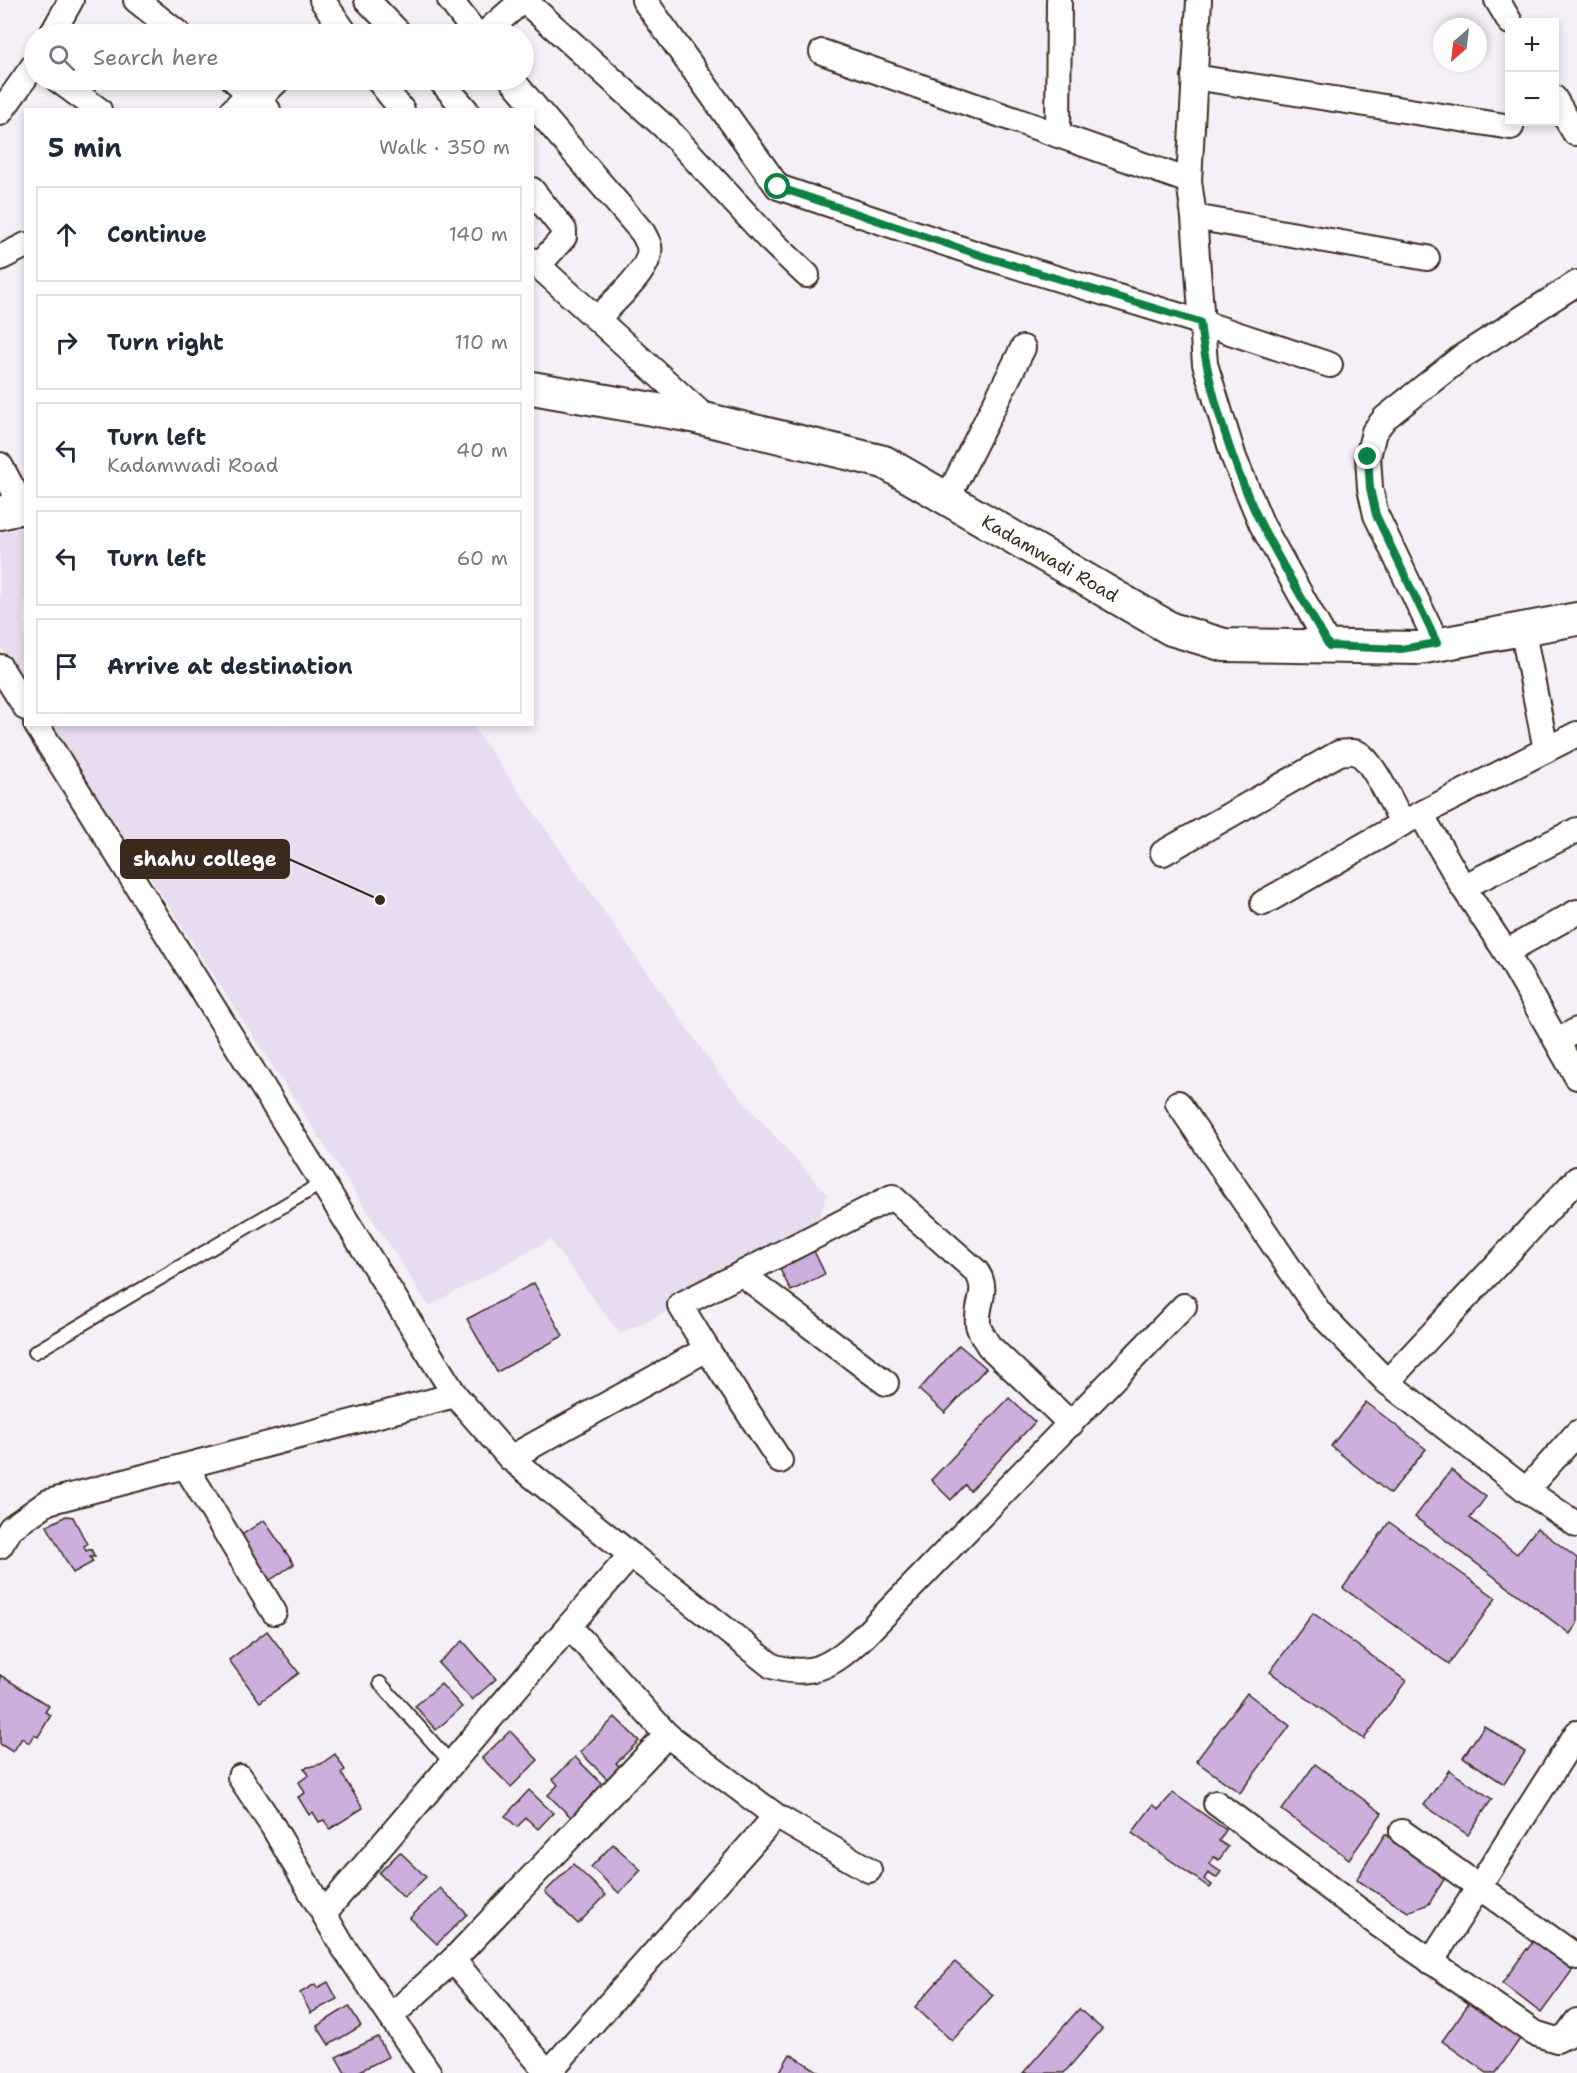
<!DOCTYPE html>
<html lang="en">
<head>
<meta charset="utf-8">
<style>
	body { margin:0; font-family:"Shantell Sans",sans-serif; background:#f6f6f7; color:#1f2937 }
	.controls { position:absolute; right:18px; top:18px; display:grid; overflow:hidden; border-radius:0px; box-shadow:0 3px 9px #0003 }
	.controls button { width:54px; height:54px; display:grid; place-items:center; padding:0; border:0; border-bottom:2px solid #e0e1e3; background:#fff; color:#1f2937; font:30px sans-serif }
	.compass { position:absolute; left:1433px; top:18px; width:54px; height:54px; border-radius:50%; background:#fff; box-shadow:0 3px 9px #0003; rotate:208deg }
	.stop { position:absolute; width:18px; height:18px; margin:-14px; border:4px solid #0b8043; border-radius:50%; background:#fff }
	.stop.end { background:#0b8043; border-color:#fff; box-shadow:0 2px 6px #0008 }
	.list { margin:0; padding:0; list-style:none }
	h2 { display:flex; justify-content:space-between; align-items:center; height:78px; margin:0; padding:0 24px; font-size:26px }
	h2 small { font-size:20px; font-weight:400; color:#747a83 }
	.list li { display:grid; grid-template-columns:39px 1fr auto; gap:18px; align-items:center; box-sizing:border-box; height:96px; margin:0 12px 12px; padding:0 12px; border:2px solid #e0e1e3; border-radius:0px }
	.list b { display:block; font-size:22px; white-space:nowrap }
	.list p { margin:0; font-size:20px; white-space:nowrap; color:#747a83 }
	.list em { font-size:20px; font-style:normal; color:#747a83 }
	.icon { flex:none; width:33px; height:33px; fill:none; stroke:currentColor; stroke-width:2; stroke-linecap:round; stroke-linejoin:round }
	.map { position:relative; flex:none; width:1577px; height:2073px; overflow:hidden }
	.search { position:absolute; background:#fff; box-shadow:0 3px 9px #0003; left:24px; top:24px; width:510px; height:66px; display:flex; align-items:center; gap:15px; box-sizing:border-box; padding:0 21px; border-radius:33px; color:#747a83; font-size:22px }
	.panel { position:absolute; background:#fff; box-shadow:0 3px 9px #0003; left:24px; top:108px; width:510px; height:618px; border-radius:0px }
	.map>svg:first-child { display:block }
	.built { fill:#e8dcf0 }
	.building { fill:#cbafdc; stroke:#3b2a1e; stroke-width:1.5 }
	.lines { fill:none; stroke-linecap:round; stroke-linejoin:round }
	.service-casing { stroke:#3b2a1e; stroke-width:16 }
	.minor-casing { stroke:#3b2a1e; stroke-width:28 }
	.tertiary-casing { stroke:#3b2a1e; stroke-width:36 }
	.service { stroke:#fff; stroke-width:12 }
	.minor { stroke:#fff; stroke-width:24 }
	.tertiary { stroke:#fff; stroke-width:32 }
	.route { stroke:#0b8043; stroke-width:8 }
	.labels { text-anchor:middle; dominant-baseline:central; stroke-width:4.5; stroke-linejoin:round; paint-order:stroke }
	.street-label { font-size:18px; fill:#3b2a1e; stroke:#fff }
	.leader { fill:none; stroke:#3b2a1e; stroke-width:2 }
	.callout-dot { fill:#3b2a1e; stroke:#fff; stroke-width:2 }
	.callout { fill:#3b2a1e; stroke:#3b2a1e; stroke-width:2 }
	.callout-label { font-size:20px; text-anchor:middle; font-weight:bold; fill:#fff }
</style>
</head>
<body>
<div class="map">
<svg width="1577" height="2073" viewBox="0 0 1577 2073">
	<rect width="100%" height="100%" fill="#f5eff8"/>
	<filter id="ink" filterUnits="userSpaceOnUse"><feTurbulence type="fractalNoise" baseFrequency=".0167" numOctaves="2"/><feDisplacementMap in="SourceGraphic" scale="12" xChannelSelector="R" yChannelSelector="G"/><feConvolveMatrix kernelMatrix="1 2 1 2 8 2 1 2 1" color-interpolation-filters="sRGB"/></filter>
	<g filter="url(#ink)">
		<!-- built -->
		<g class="built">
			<path d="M25 527V686L0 646V533Z"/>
			<path d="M51 725H472L720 1075 827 1194 811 1243 620 1334 550 1240 429 1306Z"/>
		</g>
		<!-- building -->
		<g class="building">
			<path d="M814 1251 825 1274 791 1291 779 1267Z"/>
			<path d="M534 1283 563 1336 497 1372 467 1319Z"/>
			<path d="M959 1345 986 1368 945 1413 919 1390Z"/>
			<path d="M1009 1398 1035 1422 970 1491 965 1485 951 1500 931 1480Z"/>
			<path d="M1366 1402 1426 1449 1390 1494 1331 1446Z"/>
			<path d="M1451 1470 1486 1497 1470 1518 1517 1554 1537 1528 1577 1558V1624L1570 1634 1415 1517Z"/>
			<path d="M66 1516 73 1517 87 1544 84 1546 86 1551 91 1549 95 1557H90L93 1562 73 1573 47 1526Z"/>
			<path d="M264 1520 294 1564 263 1585 233 1541Z"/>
			<path d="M1389 1522 1496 1598 1449 1664 1343 1588Z"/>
			<path d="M1313 1613 1406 1681 1364 1739 1270 1672Z"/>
			<path d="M267 1631 299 1673 260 1702 229 1660Z"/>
			<path d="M463 1641 496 1679 472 1700 438 1663Z"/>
			<path d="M0 1675 49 1706 45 1712 51 1715 38 1737 34 1734 29 1743 22 1738 13 1752 0 1744Z"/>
			<path d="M441 1684 462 1707 436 1730 415 1706Z"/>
			<path d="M1247 1693 1290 1726 1240 1793 1196 1761Z"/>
			<path d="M615 1717 639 1741 616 1763 620 1767 607 1779 580 1752Z"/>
			<path d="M1484 1726 1525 1752 1504 1784 1463 1757Z"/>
			<path d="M510 1731 538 1760 511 1787 482 1758Z"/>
			<path d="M335 1754 345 1770 341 1773 363 1808 330 1829 324 1820 319 1822 313 1812 309 1815 298 1797 305 1793 299 1782 309 1775 304 1768 321 1764Z"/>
			<path d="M575 1757 607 1789 575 1821 548 1795 558 1785 553 1779Z"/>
			<path d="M1315 1764 1382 1813 1349 1859 1282 1810Z"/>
			<path d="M1449 1770 1492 1799 1468 1835 1424 1805Z"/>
			<path d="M529 1790 553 1813 538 1829 526 1818 517 1827 505 1816Z"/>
			<path d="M1173 1793 1226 1830 1219 1841 1228 1847 1219 1860 1214 1857 1209 1864 1221 1872 1216 1878 1208 1873 1204 1879 1212 1885 1210 1888 1132 1833 1153 1805 1159 1809Z"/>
			<path d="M1385 1834 1448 1873 1429 1904 1408 1912 1356 1880Z"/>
			<path d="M613 1844 641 1870 619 1893 591 1867Z"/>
			<path d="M400 1852 426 1877 404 1898 379 1873Z"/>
			<path d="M573 1864 606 1895 578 1924 545 1892Z"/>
			<path d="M440 1888 467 1914 437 1944 410 1918Z"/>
			<path d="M1538 1934 1577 1964 1541 2013 1502 1983Z"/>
			<path d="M955 1962 993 1995 952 2041 915 2007Z"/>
			<path d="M328 1982 337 1999 311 2013 300 1993 315 1984 317 1988Z"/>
			<path d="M1470 2002 1520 2039 1496 2073H1487L1442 2041Z"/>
			<path d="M349 2006 361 2026 329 2045 317 2026Z"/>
			<path d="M1079 2009 1102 2029 1064 2073H1023Z"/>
			<path d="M378 2037 388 2057 356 2073H345L336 2057Z"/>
			<path d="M790 2054 821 2073H779Z"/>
		</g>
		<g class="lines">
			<defs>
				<g id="service">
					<path d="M35 1352 322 1183"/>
					<path d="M380 1683 452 1764"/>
				</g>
				<g id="minor">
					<path d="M136 0 179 34"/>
					<path d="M322 0 346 34"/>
					<path d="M367 0 400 34"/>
					<path d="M450 0 476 34"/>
					<path d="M524 0 670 132 768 238 807 275"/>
					<path d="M644 0 778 187 980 255 1200 322 1330 365"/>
					<path d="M1199 0 1189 181 1194 217 1205 364 1234 458 1262 525 1329 646"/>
					<path d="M1497 0 1510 22"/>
					<path d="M52 34 71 0"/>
					<path d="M484 34 523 0"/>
					<path d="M822 52 1189 181"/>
					<path d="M1194 77 1511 127"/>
					<path d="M58 80 99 110"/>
					<path d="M234 80 268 110"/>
					<path d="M378 80 402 110"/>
					<path d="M440 80 466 110"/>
					<path d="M512 80 643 233C645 237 648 242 649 246 654 268 612 303 598 318"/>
					<path d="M1554 98 1575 133"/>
					<path d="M258 100 278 80"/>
					<path d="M233 110 249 93"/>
					<path d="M0 113 34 65"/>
					<path d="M1058 135 1059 0"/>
					<path d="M532 190 564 230V237L538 266"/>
					<path d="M1194 217 1427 258"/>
					<path d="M0 258 26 245"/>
					<path d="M532 260 707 419"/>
					<path d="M0 465 23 507"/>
					<path d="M947 499 1023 348"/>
					<path d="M1522 627 1546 750"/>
					<path d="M1437 643 1376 515 1370 488 1368 457 1374 432 1385 418 1463 356 1577 283"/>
					<path d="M0 667 26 708"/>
					<path d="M1421 814 1463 887"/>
					<path d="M1577 830 1463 887 1506 952 1577 1077"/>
					<path d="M1163 853 1339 753C1347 752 1356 750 1362 756 1377 769 1392 805 1403 823"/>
					<path d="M1263 903 1403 823 1577 734"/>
					<path d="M1506 952 1577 912"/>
					<path d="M1558 1041 1577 1030"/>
					<path d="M1178 1103 1319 1312 1387 1382"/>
					<path d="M1577 1179 1387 1382 1526 1490 1577 1525"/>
					<path d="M742 1274 886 1383"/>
					<path d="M707 1349 780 1461"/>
					<path d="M455 1395 510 1458 631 1555 569 1626"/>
					<path d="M510 1458 707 1349 680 1305 892 1197 976 1271C990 1290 976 1303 978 1324 979 1332 985 1339 989 1346L1071 1424"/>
					<path d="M186 1467 274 1612"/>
					<path d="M1526 1490 1577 1433"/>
					<path d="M0 1546 11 1528 48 1502 455 1395 36 724"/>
					<path d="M631 1555 772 1666C815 1680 836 1662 866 1634L1184 1306"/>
					<path d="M240 1777 272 1825 342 1945 429 2073"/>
					<path d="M1216 1803 1379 1925 1534 2033 1557 2040 1567 2035 1577 2021"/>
					<path d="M1402 1832 1577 1957"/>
					<path d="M324 1913 569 1626 667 1735 776 1816 869 1870"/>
					<path d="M1431 1962 1577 1733"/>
					<path d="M391 2016 453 1960"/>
					<path d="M548 2073 453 1960 667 1735"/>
					<path d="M548 2073 776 1816"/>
				</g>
				<g id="tertiary">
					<path id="s1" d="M532 388 692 416 884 462 1171 629 1224 645 1419 648 1577 619"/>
					<path d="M0 513 26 506"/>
				</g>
			</defs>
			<!-- service casing -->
			<use href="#service" class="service-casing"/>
			<!-- minor casing -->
			<use href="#minor" class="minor-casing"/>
			<!-- tertiary casing -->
			<use href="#tertiary" class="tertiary-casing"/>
			<!-- service -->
			<use href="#service" class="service"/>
			<!-- minor -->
			<use href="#minor" class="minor"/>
			<!-- tertiary -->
			<use href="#tertiary" class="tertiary"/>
		</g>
	</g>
	<g class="lines" filter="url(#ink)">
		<!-- route -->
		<path class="route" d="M778 187 980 255 1200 322C1207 386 1233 468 1262 526 1283 567 1307 606 1329 646L1401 649 1437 643 1376 515 1370 488 1368 457"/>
	</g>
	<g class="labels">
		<!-- street labels -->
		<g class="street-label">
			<text stroke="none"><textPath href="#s1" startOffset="552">Kadamwadi Road</textPath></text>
		</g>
	</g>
	<!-- callouts -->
	<path class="leader" d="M380 900L289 859"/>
	<circle class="callout-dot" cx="380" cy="900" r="6"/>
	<rect class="callout" x="121" y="840" width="168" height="38" rx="6"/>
	<g class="callout-label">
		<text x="205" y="866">shahu college</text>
	</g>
</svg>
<div class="controls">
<button>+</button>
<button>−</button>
</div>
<svg class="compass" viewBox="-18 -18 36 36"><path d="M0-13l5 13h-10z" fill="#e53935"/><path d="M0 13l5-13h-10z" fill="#747a83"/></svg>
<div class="stop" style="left:778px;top:187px"></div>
<div class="stop end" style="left:1368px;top:457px"></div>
<div class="search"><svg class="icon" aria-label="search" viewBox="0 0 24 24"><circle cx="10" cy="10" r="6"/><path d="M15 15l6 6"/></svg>Search here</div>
<section class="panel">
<h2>5 min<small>Walk · 350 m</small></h2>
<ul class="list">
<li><svg class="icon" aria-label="ahead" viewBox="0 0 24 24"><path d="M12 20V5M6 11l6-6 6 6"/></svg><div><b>Continue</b></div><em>140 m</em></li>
<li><svg class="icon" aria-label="right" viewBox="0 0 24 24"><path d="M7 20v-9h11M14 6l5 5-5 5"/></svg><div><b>Turn right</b></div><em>110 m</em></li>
<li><svg class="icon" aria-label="left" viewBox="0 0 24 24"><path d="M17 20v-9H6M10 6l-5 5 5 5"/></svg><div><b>Turn left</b><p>Kadamwadi Road</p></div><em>40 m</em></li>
<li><svg class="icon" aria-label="left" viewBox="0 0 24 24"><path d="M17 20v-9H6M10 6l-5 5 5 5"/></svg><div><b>Turn left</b></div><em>60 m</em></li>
<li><svg class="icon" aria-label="arrive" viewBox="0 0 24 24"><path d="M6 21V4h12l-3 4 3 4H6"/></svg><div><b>Arrive at destination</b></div></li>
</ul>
</section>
</div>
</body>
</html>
